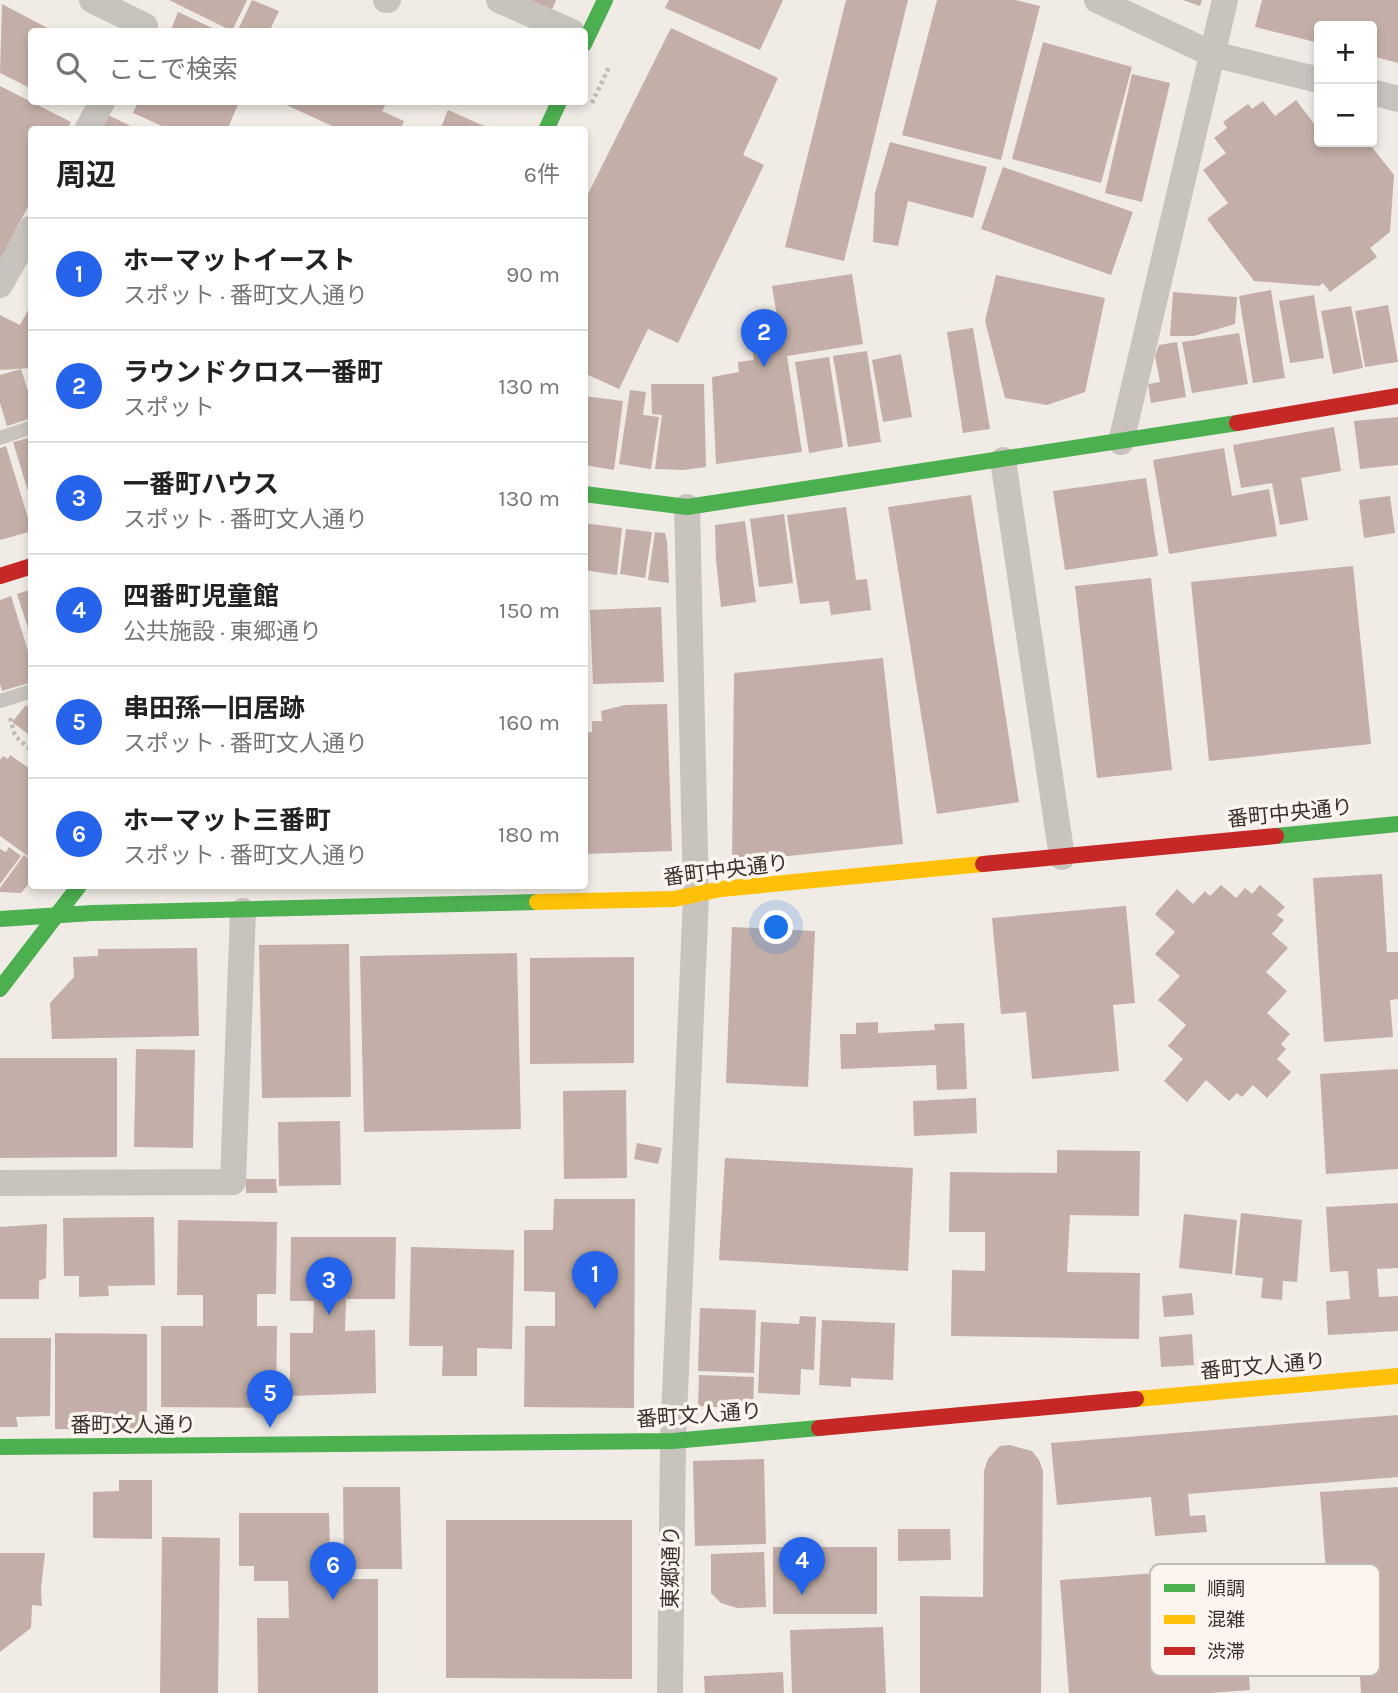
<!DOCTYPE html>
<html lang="ja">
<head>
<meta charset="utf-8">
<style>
	body { margin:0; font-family:Karla,"Noto Sans JP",sans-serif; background:#f6f6f6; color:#222 }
	.controls { position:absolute; right:21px; top:21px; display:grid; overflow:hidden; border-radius:7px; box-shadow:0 4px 10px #0003 }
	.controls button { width:63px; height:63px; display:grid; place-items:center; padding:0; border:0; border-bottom:2px solid #e0e0e0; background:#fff; color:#222; font:35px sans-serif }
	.you { position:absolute; left:777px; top:928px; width:24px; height:24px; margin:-18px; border:5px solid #fff; border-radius:50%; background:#1a73e8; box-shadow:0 0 0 10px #1a73e833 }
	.badge { display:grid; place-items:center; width:46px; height:46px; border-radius:50%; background:#2563eb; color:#fff; font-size:23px; font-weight:700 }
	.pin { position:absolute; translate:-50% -58px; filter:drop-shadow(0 2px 4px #0008) }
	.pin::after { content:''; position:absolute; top:37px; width:24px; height:21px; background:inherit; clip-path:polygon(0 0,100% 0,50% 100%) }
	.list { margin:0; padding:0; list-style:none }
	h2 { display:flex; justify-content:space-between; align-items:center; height:91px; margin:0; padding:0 28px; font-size:30px }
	h2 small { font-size:23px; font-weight:400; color:#767676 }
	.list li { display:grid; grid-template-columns:46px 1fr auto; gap:21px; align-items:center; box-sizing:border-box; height:112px; padding:0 28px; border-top:2px solid #e0e0e0 }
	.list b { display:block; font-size:26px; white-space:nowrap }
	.list p { margin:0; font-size:23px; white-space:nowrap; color:#767676 }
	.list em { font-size:23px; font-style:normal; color:#767676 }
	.icon { flex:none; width:38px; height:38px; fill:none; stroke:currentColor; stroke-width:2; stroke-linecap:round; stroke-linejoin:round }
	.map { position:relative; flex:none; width:1398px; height:1693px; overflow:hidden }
	.search { position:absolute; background:#fff; box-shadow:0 4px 10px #0003; left:28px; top:28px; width:560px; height:77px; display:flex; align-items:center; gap:18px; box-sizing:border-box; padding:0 24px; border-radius:7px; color:#767676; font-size:26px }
	.panel { position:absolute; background:#fff; box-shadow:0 4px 10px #0003; left:28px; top:126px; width:560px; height:763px; border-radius:7px }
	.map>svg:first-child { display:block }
	.building { fill:#c3afa7 }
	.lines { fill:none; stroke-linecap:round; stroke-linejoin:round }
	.path { stroke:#c2bbb6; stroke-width:4.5; stroke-dasharray:3.5 3.5; stroke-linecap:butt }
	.lane { stroke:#c9c3be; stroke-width:14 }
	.street { stroke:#c9c3be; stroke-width:26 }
	.fast { stroke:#4caf50; stroke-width:16 }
	.slow { stroke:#ffc107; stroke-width:16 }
	.jam { stroke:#c62828; stroke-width:16 }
	.labels { text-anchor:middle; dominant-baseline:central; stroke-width:7; stroke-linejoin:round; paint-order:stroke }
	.street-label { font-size:21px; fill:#3b302b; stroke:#fbf5ee }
	.key { fill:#fbf5ee; stroke:#c1bab4; stroke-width:2 }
	.key-label { font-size:19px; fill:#3b302b }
</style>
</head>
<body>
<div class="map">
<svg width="1398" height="1693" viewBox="0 0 1398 1693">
	<rect width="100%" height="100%" fill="#f0ebe5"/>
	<!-- building -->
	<g class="building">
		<path d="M169 0H247L232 31Z"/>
		<path d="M252 0 279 11 269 32H237Z"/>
		<path d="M521 0H556L551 12Z"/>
		<path d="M669 0H783L760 50 665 8Z"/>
		<path d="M846 0H908L844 261 785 247Z"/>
		<path d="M937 0H1015L1040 6 1001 160 902 135Z"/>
		<path d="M1183 0H1202L1200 6Z"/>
		<path d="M1262 0H1398V63L1372 56V26H1319V43L1255 27Z"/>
		<path d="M2 4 55 32H32V89L0 73Z"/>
		<path d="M178 12 221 32H170Z"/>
		<path d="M671 28 778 78 743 155 764 165 678 343 648 329 619 389 584 373V202Z"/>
		<path d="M1043 42 1132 67 1101 183 1012 159Z"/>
		<path d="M1132 74 1170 83 1142 202 1105 193Z"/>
		<path d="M0 86 71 122 67 130H32V199L0 260Z"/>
		<path d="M1296 100 1319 130V142H1368L1394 175 1390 232 1370 248 1377 257 1330 292 1323 283 1319 286 1254 281 1207 219 1228 203 1203 170 1226 153 1214 138 1227 128 1223 122 1248 104 1252 109 1263 101 1275 116Z"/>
		<path d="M138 102H239L227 130H171L133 113Z"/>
		<path d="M280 102H387L382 111 404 121 400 130H333L334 127Z"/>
		<path d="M448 110 493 130H440Z"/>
		<path d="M108 115 139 130H101Z"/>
		<path d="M890 142 987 167 973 218 908 201 898 246 873 242 875 193Z"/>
		<path d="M1003 167 1133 212 1111 275 981 229Z"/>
		<path d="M852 274 863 344 787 356 802 452 716 464 712 377 739 372 738 362 754 360 750 333 779 329 772 286Z"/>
		<path d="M996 275 1105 298 1085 392 1047 405 1005 398 985 321Z"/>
		<path d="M1271 290 1285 378 1253 383 1239 296Z"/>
		<path d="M1173 292 1237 297 1235 324 1194 336H1170Z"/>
		<path d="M1314 295 1324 358 1290 363 1279 301Z"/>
		<path d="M32 303V368L0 370V315L20 325Z"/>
		<path d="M1388 305 1398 362 1365 367 1355 311Z"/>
		<path d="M1351 306 1363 368 1333 374 1321 311Z"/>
		<path d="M973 328 990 429 963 433 947 332Z"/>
		<path d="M1239 333 1248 384 1192 393 1182 342Z"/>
		<path d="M1177 342 1186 397 1151 403 1148 384 1160 382 1155 356 1159 345Z"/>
		<path d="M867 351 881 442 848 447 833 356Z"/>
		<path d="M901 354 912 417 883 422 872 360Z"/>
		<path d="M829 357 843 447 809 453 795 362Z"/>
		<path d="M21 369 32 404V418L7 426 0 403V375Z"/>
		<path d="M651 384H704L706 467 683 470 655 469 662 415 652 414Z"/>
		<path d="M630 390 646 392 643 415 659 417 651 469 619 464Z"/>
		<path d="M584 396 623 401 614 470 584 465Z"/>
		<path d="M1398 417V465L1360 469 1354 421Z"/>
		<path d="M1334 427 1341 471 1301 478 1308 520 1280 525 1272 483 1241 488 1233 445Z"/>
		<path d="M32 437V501H31L13 442Z"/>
		<path d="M6 446 32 531 0 540V448Z"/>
		<path d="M1224 448 1232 496 1269 489 1277 536 1169 554 1153 460Z"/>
		<path d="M1146 478 1158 556 1065 570 1053 491Z"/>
		<path d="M971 495 1019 802 937 814 888 507Z"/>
		<path d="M1390 496 1395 533 1364 538 1359 500Z"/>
		<path d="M846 507 856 580 867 579 871 610 831 615 829 601 800 604 787 515Z"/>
		<path d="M784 514 793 583 759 587 750 519Z"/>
		<path d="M745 521 756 602 721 607 716 560 715 525Z"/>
		<path d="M584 523 622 528 617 575 584 570Z"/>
		<path d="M626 529 652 532 645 578 620 574Z"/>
		<path d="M655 532 665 533 667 542 669 583 648 580Z"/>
		<path d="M1353 566 1371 744 1209 761 1191 582Z"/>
		<path d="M584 572H588L587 597 584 596Z"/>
		<path d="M1151 578 1172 770 1097 778 1075 586Z"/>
		<path d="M32 589V637H31L17 594Z"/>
		<path d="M11 596 32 664V682L2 691 0 684V600Z"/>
		<path d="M661 607 664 682 593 684 590 610Z"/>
		<path d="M883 658 903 844 732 862 734 673Z"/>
		<path d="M667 704 672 851 584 854V733L592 732V721H602L601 711 625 705Z"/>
		<path d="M26 705 32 710V737L12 722Z"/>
		<path d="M10 755 32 770V859L0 836V760L3 756 8 759Z"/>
		<path d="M9 847 21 856 0 884V849L6 852Z"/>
		<path d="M24 855 32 861V880L21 893 0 892V888Z"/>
		<path d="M1382 874 1387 952H1398V999L1390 1000 1393 1037 1324 1042 1313 878Z"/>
		<path d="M1221 885 1236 898 1245 888 1252 894 1260 885 1285 907 1277 915 1284 920 1272 934 1288 948 1266 972 1287 991 1267 1013 1290 1034 1281 1044 1286 1049 1277 1059 1291 1072 1267 1098 1253 1085 1242 1097 1237 1093 1229 1101 1206 1080 1187 1102 1164 1081 1183 1059 1168 1046 1186 1025 1158 1000 1180 976 1155 954 1175 932 1155 914 1177 889 1193 904 1205 891 1210 896Z"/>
		<path d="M1126 906 1135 1003 1113 1005 1119 1071 1032 1079 1026 1012 1001 1014 992 918Z"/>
		<path d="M732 927 815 931 808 1087 726 1083Z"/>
		<path d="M349 944 351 1097 262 1098 259 945Z"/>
		<path d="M197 948 199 1036 52 1039 50 1003 74 977 73 957 98 956V949Z"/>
		<path d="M517 953 521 1129 364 1132 360 956Z"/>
		<path d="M634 957V1063L530 1064V958Z"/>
		<path d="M878 1022V1033L935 1030 934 1024 964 1023 967 1089 937 1090 936 1065 841 1069 840 1034H856V1023Z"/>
		<path d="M136 1049 195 1050 193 1148 134 1147Z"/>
		<path d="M0 1058H117V1157L0 1158Z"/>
		<path d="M1398 1069V1169L1326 1174 1320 1074Z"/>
		<path d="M626 1090 627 1178 564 1179 563 1091Z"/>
		<path d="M976 1098 977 1133 914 1136 913 1101Z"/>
		<path d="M340 1121 341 1185 279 1186 278 1122Z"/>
		<path d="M637 1143 662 1148 658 1164 634 1159Z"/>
		<path d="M1057 1150 1140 1151 1139 1216 1070 1215 1067 1272 1140 1273 1139 1339 951 1336 952 1270 985 1271V1232H949L950 1172 1057 1173Z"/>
		<path d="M725 1158 913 1168 908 1271 719 1260Z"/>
		<path d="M246 1179H276L277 1193H246Z"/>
		<path d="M554 1199H635L634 1408 524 1407 525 1326H555V1292L524 1291V1230H553Z"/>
		<path d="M1398 1203V1268L1377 1269 1379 1297 1398 1296V1331L1328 1335 1326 1301 1350 1299 1348 1271 1330 1272 1326 1207Z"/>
		<path d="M1241 1213 1302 1220 1297 1282 1283 1281 1282 1300 1261 1298 1263 1278 1235 1275Z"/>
		<path d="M1184 1214 1237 1220 1232 1274 1179 1268Z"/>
		<path d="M154 1217 155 1285 108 1286 109 1296 79 1297V1276H64L63 1218Z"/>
		<path d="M178 1220 277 1222 276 1294H257V1326H277L276 1408 161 1407V1326H203V1295H177Z"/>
		<path d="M47 1224 46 1278 39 1281V1299H0V1227Z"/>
		<path d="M291 1237H396L395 1299H346L345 1331 375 1330 376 1393 290 1396V1333H313L314 1301H290Z"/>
		<path d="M411 1247 514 1250 512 1349 477 1348V1376H442L443 1346H409Z"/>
		<path d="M1192 1293 1194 1315 1164 1317 1162 1296Z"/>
		<path d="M700 1308 756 1310 754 1373 698 1371Z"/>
		<path d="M800 1316 816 1317 814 1370 801 1369 800 1395 758 1393 761 1322 799 1324Z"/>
		<path d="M822 1320 895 1323 893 1380 851 1378V1387L819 1385Z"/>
		<path d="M55 1333 147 1334V1430L55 1429Z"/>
		<path d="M1192 1334 1194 1365 1161 1367 1159 1337Z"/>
		<path d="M0 1338H51L50 1416 16 1417 18 1427H0Z"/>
		<path d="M699 1375 754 1377 753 1409 698 1406Z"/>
		<path d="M1398 1415V1477L1188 1494 1190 1516 1205 1515 1207 1532 1155 1536 1151 1497 1057 1505 1051 1443Z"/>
		<path d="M1010 1445 1032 1451 1039 1460 1043 1471 1041 1693H920V1596L983 1597 984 1471 988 1459 995 1451 1000 1446Z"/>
		<path d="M764 1459 766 1544 695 1546 693 1461Z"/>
		<path d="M119 1480H152V1539L93 1538V1492L119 1491Z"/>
		<path d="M343 1487H400L402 1569H344Z"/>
		<path d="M1398 1487V1693H1361L1360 1675 1334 1677 1320 1492Z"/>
		<path d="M239 1513H329L330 1552H318V1579H378V1693H258L257 1618H289L288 1581H254V1566H239Z"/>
		<path d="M446 1520H632V1679L446 1678Z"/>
		<path d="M898 1529H950L951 1560 898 1561Z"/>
		<path d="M162 1537 220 1538 218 1693H160Z"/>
		<rect x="773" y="1547" width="104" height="67"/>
		<path d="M764 1552 766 1607 737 1608 721 1603 711 1593V1554Z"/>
		<path d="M0 1553H45L41 1589 42 1606 32 1605 31 1628 0 1652Z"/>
		<path d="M1240 1567 1250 1690 1210 1693H1069L1060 1580Z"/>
		<path d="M883 1627 886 1693H792L790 1630Z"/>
		<path d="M783 1672 784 1693H705L704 1676Z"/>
	</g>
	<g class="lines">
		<!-- path -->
		<g class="path">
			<path d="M592 103 609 67"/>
			<path d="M10 718 15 736 32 751"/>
		</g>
		<!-- lane -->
		<g class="lane">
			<path d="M0 438 32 427"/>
			<path d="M0 701 32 691"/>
		</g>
		<!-- street -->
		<g class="street">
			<path d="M92 0 145 26 141 32"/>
			<path d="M386 0H388"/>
			<path d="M499 0 572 32"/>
			<path d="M1097 0 1212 54 1319 80"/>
			<path d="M1372 92 1398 99"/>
			<path d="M87 130 102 102"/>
			<path d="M0 285 32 228"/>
			<path d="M1121 442 1225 0"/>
			<path d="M1003 460 1062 857"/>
			<path d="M0 1183 233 1182 243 911"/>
			<path d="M670 1693 673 1441 696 896 687 507"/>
		</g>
		<!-- fast -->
		<g class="fast">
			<path d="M584 44 605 0"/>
			<path d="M546 130 559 102"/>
			<path d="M584 494 687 507 1237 423"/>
			<path d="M1276 836 1398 824"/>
			<path d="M0 919 92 913 537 902"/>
			<path d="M0 989 79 886"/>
			<path d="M0 1447 673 1441 819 1428"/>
		</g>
		<!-- slow -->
		<g class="slow">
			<path d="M537 902 674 899 721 889 983 864"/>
			<path d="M1136 1399 1398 1376"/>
		</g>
		<!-- jam -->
		<g class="jam">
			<path d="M1237 423 1398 396"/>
			<path d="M0 576 32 566"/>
			<path d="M983 864 1276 836"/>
			<path d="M819 1428 1136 1399"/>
		</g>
	</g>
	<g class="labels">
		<!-- street labels -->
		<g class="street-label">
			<text transform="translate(1290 813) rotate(-6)">番町中央通り</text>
			<text transform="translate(726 870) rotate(-7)">番町中央通り</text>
			<text transform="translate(1263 1366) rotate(-5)">番町文人通り</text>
			<text transform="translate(699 1415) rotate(-4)">番町文人通り</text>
			<text x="133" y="1425">番町文人通り</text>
			<text transform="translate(671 1567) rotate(-89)">東郷通り</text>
		</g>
	</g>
	<!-- legend -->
	<rect x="1150" y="1564" width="230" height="112" rx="10" class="key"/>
	<rect x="1164" y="1584" width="31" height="8" fill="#4caf50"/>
	<rect x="1164" y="1615" width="31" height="9" fill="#ffc107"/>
	<rect x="1164" y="1647" width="31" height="8" fill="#c62828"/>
	<g class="key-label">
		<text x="1207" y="1595">順調</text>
		<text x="1207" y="1626">混雑</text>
		<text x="1207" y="1658">渋滞</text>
	</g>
</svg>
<div class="controls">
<button>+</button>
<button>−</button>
</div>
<div class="you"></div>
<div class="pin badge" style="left:595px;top:1309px">1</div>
<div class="pin badge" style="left:764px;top:367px">2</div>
<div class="pin badge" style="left:329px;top:1315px">3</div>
<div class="pin badge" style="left:802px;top:1595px">4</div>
<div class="pin badge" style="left:270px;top:1428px">5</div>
<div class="pin badge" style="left:333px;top:1600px">6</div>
<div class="search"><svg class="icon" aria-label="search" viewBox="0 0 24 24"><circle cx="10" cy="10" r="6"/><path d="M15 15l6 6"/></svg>ここで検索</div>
<section class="panel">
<h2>周辺<small>6件</small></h2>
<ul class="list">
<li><span class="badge">1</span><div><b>ホーマットイースト</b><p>スポット · 番町文人通り</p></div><em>90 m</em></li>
<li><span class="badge">2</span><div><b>ラウンドクロス一番町</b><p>スポット</p></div><em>130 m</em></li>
<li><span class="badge">3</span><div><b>一番町ハウス</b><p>スポット · 番町文人通り</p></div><em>130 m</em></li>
<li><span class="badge">4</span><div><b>四番町児童館</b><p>公共施設 · 東郷通り</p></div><em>150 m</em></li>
<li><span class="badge">5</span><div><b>串田孫一旧居跡</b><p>スポット · 番町文人通り</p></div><em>160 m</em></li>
<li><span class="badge">6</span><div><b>ホーマット三番町</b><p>スポット · 番町文人通り</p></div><em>180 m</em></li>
</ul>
</section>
</div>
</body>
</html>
